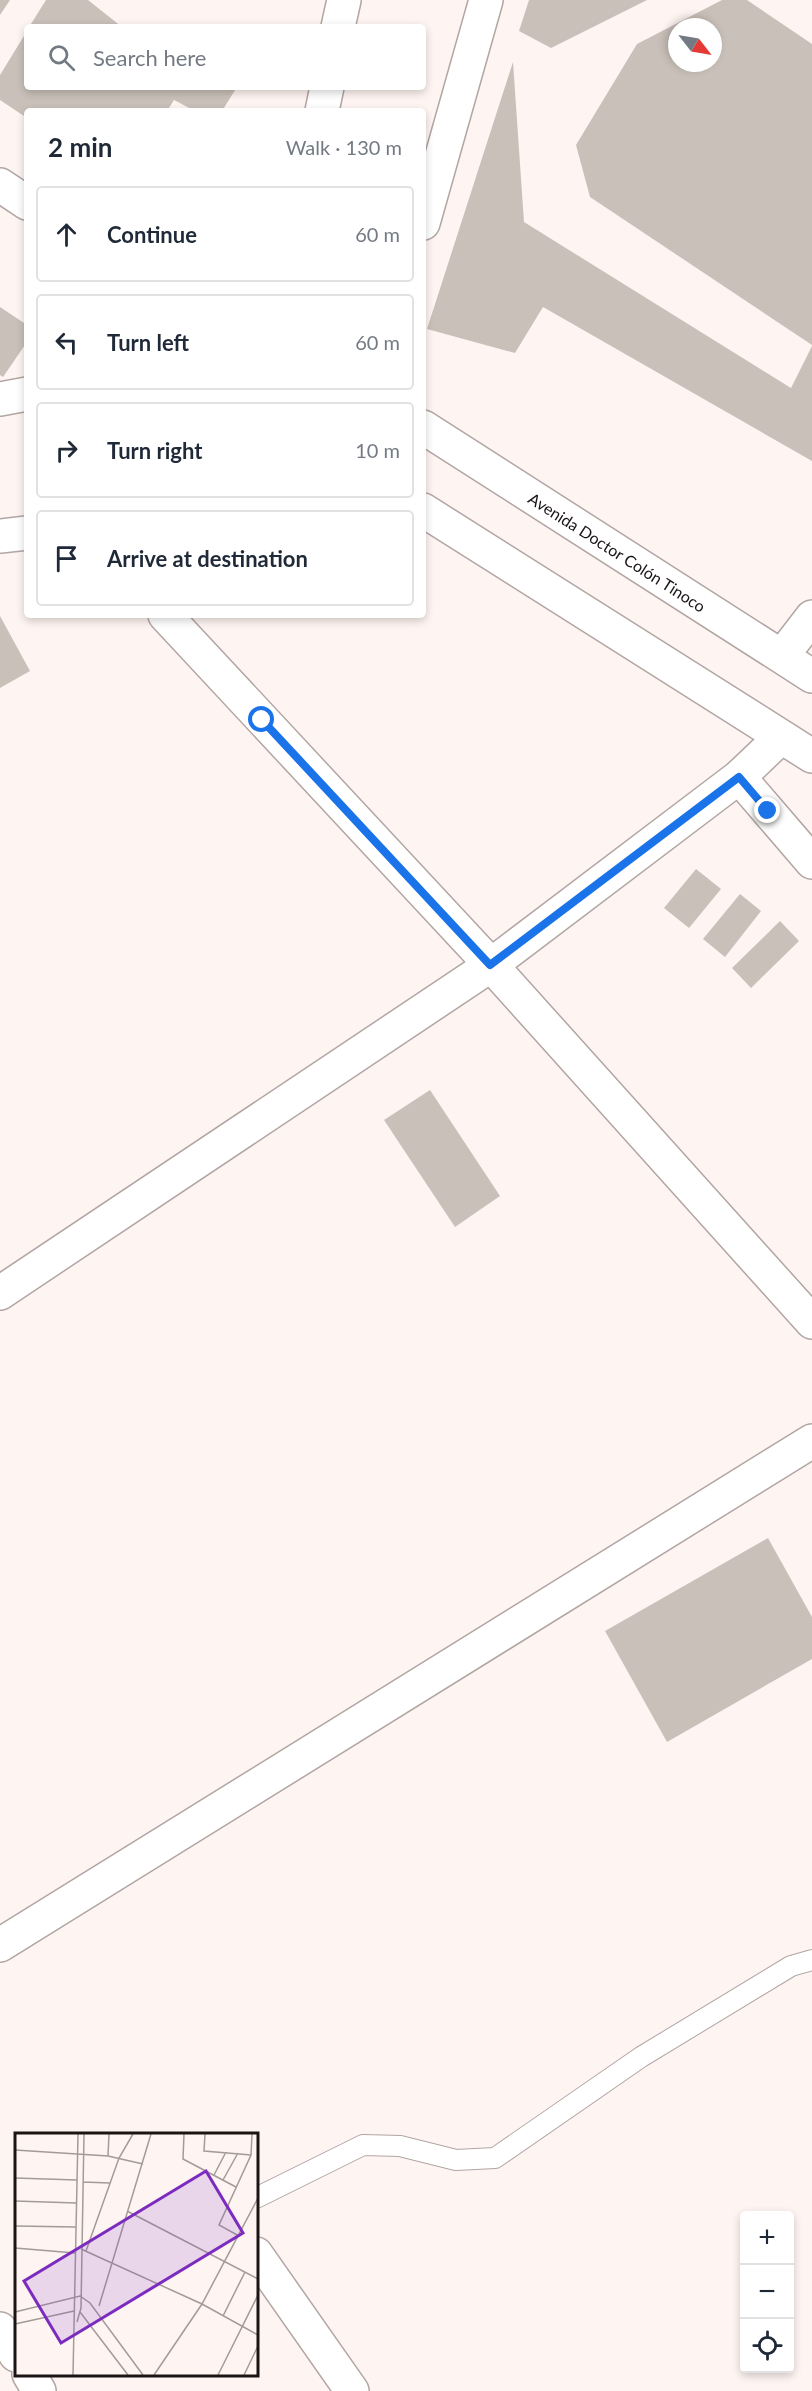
<!DOCTYPE html>
<html lang="en">
<head>
<meta charset="utf-8">
<style>
	body { margin:0; font-family:Lato,sans-serif; background:#f2f2f3; color:#1f2937 }
	.controls { position:absolute; right:18px; bottom:18px; display:grid; overflow:hidden; border-radius:6px; box-shadow:0 3px 9px #0003 }
	.controls button { width:54px; height:54px; display:grid; place-items:center; padding:0; border:0; border-bottom:2px solid #e0e1e3; background:#fff; color:#1f2937; font:30px sans-serif }
	.compass { position:absolute; left:668px; top:18px; width:54px; height:54px; border-radius:50%; background:#fff; box-shadow:0 3px 9px #0003; rotate:121deg }
	.stop { position:absolute; width:18px; height:18px; margin:-14px; border:4px solid #1a73e8; border-radius:50%; background:#fff }
	.stop.end { background:#1a73e8; border-color:#fff; box-shadow:0 2px 6px #0008 }
	.list { margin:0; padding:0; list-style:none }
	h2 { display:flex; justify-content:space-between; align-items:center; height:78px; margin:0; padding:0 24px; font-size:26px }
	h2 small { font-size:20px; font-weight:400; color:#747a83 }
	.list li { display:grid; grid-template-columns:39px 1fr auto; gap:18px; align-items:center; box-sizing:border-box; height:96px; margin:0 12px 12px; padding:0 12px; border:2px solid #e0e1e3; border-radius:6px }
	.list b { display:block; font-size:22px; white-space:nowrap }
	.list em { font-size:20px; font-style:normal; color:#747a83 }
	.icon { flex:none; width:33px; height:33px; fill:none; stroke:currentColor; stroke-width:2; stroke-linecap:round; stroke-linejoin:round }
	.map { position:relative; flex:none; width:812px; height:2391px; overflow:hidden }
	.search { position:absolute; background:#fff; box-shadow:0 3px 9px #0003; left:24px; top:24px; width:402px; height:66px; display:flex; align-items:center; gap:15px; box-sizing:border-box; padding:0 21px; border-radius:6px; color:#747a83; font-size:22px }
	.panel { position:absolute; background:#fff; box-shadow:0 3px 9px #0003; left:24px; top:108px; width:402px; height:510px; border-radius:6px }
	.map>svg:first-child { display:block }
	.building { fill:#c9c1b9; fill-rule:evenodd }
	.lines { fill:none; stroke-linecap:round; stroke-linejoin:round }
	.lane-casing { stroke:#b2a6a3; stroke-width:22 }
	.street-casing { stroke:#b2a6a3; stroke-width:36 }
	.secondary-casing { stroke:#b2a6a3; stroke-width:36 }
	.lane { stroke:#fff; stroke-width:20 }
	.street { stroke:#fff; stroke-width:33 }
	.secondary { stroke:#fff; stroke-width:33 }
	.route { stroke:#1a73e8; stroke-width:8 }
	.labels { text-anchor:middle; dominant-baseline:central; stroke-width:6; stroke-linejoin:round; paint-order:stroke }
	.street-label { font-size:16px; fill:#1a1514; stroke:#fff }
	.inset-road { fill:none; stroke:#a39b99; stroke-width:1.5 }
	.view { fill:#7b2cbf; fill-opacity:0.15; stroke:#7b2cbf; stroke-width:3 }
	.inset-edge { fill:none; stroke:#1a1514; stroke-width:3 }
</style>
</head>
<body>
<div class="map">
<svg width="812" height="2391" viewBox="0 0 812 2391">
	<rect width="100%" height="100%" fill="#fef4f2"/>
	<!-- building -->
	<g class="building">
		<path d="M0 0H10L0 15Z"/>
		<path d="M46 0H88L122 27H29Z"/>
		<path d="M529 0H647L551 48 519 31Z"/>
		<path d="M722 0H747L812 44V345L590 197 576 145 637 44ZM677 27H713V63H677Z"/>
		<path d="M27 31V87H237L222 111H195L174 100 167 111H27V118L0 100V75Z"/>
		<path d="M513 62 524 222 791 388 812 346V461L543 307 515 353 427 329Z"/>
		<path d="M0 307 27 325V342L3 377 0 375Z"/>
		<path d="M0 616 30 671 0 688Z"/>
		<path d="M696 869 721 889 689 928 664 908Z"/>
		<path d="M740 894 761 911 725 957 703 939Z"/>
		<path d="M780 921 799 941 751 988 732 968Z"/>
		<path d="M430 1090 500 1196 455 1227 384 1120Z"/>
		<path d="M768 1538 812 1617V1659L667 1742 605 1631Z"/>
	</g>
	<g class="lines">
		<defs>
			<path id="lane" d="M256 2198 363 2145 400 2146 456 2160 495 2158 641 2057 791 1966 812 1960"/>
			<g id="street">
				<path d="M338 27 344 0"/>
				<path d="M322 111 327 87"/>
				<path d="M423 223 486 0"/>
				<path d="M0 399 27 394"/>
				<path d="M0 536 27 533"/>
				<path d="M165 615 491 965 812 1322"/>
				<path d="M782 656 812 617"/>
				<path d="M739 777 812 862"/>
				<path d="M0 1293 491 965 739 777 781 737"/>
				<path d="M0 1945 812 1441"/>
				<path d="M256 2254 352 2391"/>
				<path d="M0 2329 16 2355"/>
				<path d="M29 2374 39 2391"/>
			</g>
			<g id="secondary">
				<path d="M0 185 27 203"/>
				<path id="s1" d="M423 427 812 676"/>
				<path d="M423 510 812 756"/>
			</g>
		</defs>
		<!-- lane casing -->
		<use href="#lane" class="lane-casing"/>
		<!-- street casing -->
		<use href="#street" class="street-casing"/>
		<!-- secondary casing -->
		<use href="#secondary" class="secondary-casing"/>
		<!-- lane -->
		<use href="#lane" class="lane"/>
		<!-- street -->
		<use href="#street" class="street"/>
		<!-- secondary -->
		<use href="#secondary" class="secondary"/>
	</g>
	<g class="lines">
		<!-- route -->
		<path class="route" d="M262 720 490 965 739 777 768 811"/>
	</g>
	<g class="labels">
		<!-- street labels -->
		<g class="street-label">
			<text stroke="none"><textPath href="#s1" startOffset="231">Avenida Doctor Colón Tinoco</textPath></text>
		</g>
	</g>
	<!-- overview -->
	<g transform="translate(15 2133)">
		<rect width="243" height="243" fill="#fef4f2"/>
		<path class="inset-road" d="M169 1 168 26 221 54M190 1 189 18 236 22M0 17 93 23 128 31M93 23 94 1M199 42 211 19M0 45 62 47M208 47 223 20M68 49 95 50M0 68 61 70M112 78 243 146M0 93 61 94M224 103 204 92 236 22 237 1M0 115 60 120M66 116 187 171 243 202M71 118 104 25 118 1M84 173 136 1M0 179 65 163 75 170 128 242M65 179 113 242M208 183 230 139M62 189 66 175 69 1M0 191 59 178M58 242 63 1M139 242 187 171 243 65M203 242 243 162M229 242 243 213"/>
		<path class="view" d="M191 38 228 100 46 210 9 148Z"/>
		<rect width="243" height="243" class="inset-edge"/>
	</g>
</svg>
<div class="controls">
<button>+</button>
<button>−</button>
<button><svg class="icon" aria-label="locate" viewBox="0 0 24 24"><circle cx="12" cy="12" r="6"/><path d="M12 2v4M12 18v4M2 12h4M18 12h4"/></svg></button>
</div>
<svg class="compass" viewBox="-18 -18 36 36"><path d="M0-13l5 13h-10z" fill="#e53935"/><path d="M0 13l5-13h-10z" fill="#747a83"/></svg>
<div class="stop" style="left:262px;top:720px"></div>
<div class="stop end" style="left:768px;top:811px"></div>
<div class="search"><svg class="icon" aria-label="search" viewBox="0 0 24 24"><circle cx="10" cy="10" r="6"/><path d="M15 15l6 6"/></svg>Search here</div>
<section class="panel">
<h2>2 min<small>Walk · 130 m</small></h2>
<ul class="list">
<li><svg class="icon" aria-label="ahead" viewBox="0 0 24 24"><path d="M12 20V5M6 11l6-6 6 6"/></svg><div><b>Continue</b></div><em>60 m</em></li>
<li><svg class="icon" aria-label="left" viewBox="0 0 24 24"><path d="M17 20v-9H6M10 6l-5 5 5 5"/></svg><div><b>Turn left</b></div><em>60 m</em></li>
<li><svg class="icon" aria-label="right" viewBox="0 0 24 24"><path d="M7 20v-9h11M14 6l5 5-5 5"/></svg><div><b>Turn right</b></div><em>10 m</em></li>
<li><svg class="icon" aria-label="arrive" viewBox="0 0 24 24"><path d="M6 21V4h12l-3 4 3 4H6"/></svg><div><b>Arrive at destination</b></div></li>
</ul>
</section>
</div>
</body>
</html>
